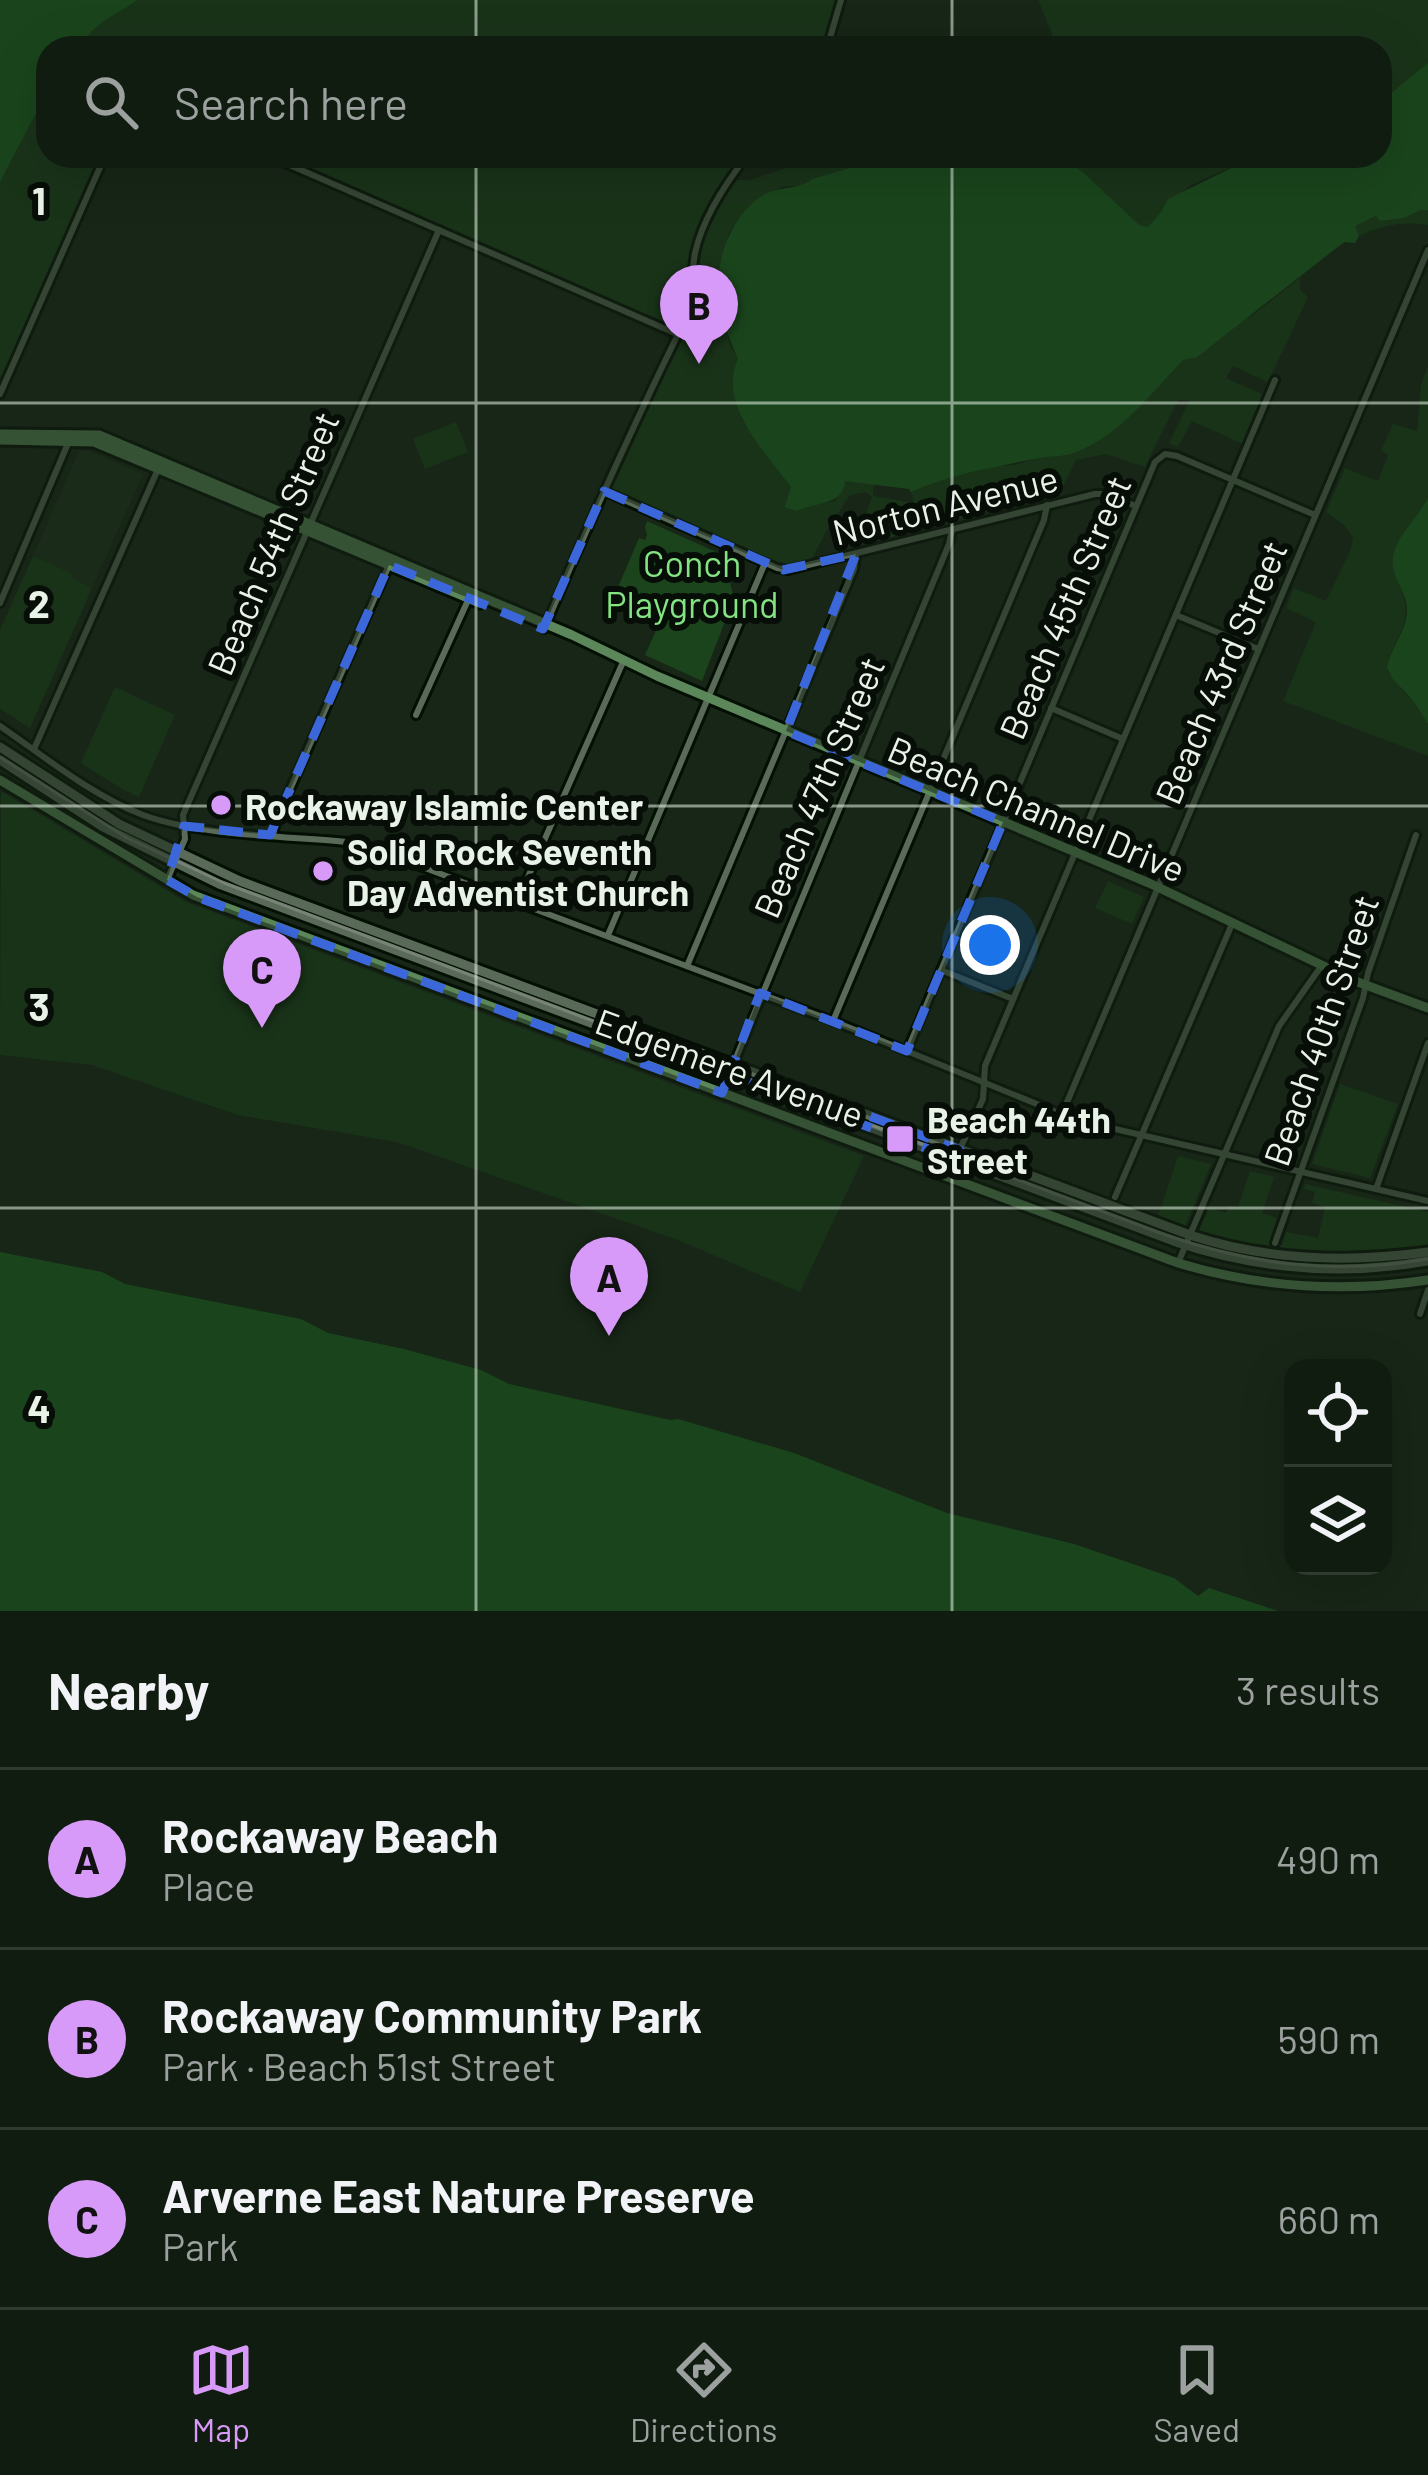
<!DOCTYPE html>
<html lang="en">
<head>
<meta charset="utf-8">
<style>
	body { margin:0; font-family:Barlow,sans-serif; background:#1e291f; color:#f1f3f6 }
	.controls { position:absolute; right:36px; bottom:36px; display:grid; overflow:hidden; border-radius:24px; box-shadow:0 12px 48px #0002 }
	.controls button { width:108px; height:108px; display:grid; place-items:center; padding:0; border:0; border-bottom:3px solid #303a31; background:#111c11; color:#f1f3f6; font:60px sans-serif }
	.you { position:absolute; left:990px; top:945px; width:42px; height:42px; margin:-30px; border:9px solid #fff; border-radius:50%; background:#1a73e8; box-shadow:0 0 0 18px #1a73e833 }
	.badge { display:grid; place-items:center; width:78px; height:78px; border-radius:50%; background:#d89af8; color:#111; font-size:39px; font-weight:700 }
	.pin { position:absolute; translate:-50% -99px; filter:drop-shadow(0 3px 6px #0008) }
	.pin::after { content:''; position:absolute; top:63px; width:42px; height:36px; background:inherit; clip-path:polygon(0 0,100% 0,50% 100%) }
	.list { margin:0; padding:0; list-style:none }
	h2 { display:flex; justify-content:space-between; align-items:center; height:156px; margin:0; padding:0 48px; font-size:51px }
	h2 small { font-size:39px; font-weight:400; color:#9ca19f }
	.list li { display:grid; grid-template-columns:78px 1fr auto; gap:36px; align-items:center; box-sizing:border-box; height:180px; padding:0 48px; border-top:3px solid #303a31 }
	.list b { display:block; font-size:45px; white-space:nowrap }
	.list p { margin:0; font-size:39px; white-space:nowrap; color:#9ca19f }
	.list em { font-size:39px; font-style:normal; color:#9ca19f }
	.icon { flex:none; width:66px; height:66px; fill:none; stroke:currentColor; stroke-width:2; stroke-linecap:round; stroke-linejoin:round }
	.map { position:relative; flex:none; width:1428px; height:1611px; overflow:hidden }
	.search { position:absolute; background:#111c11; box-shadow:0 12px 48px #0002; left:36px; right:36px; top:36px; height:132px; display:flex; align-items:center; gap:30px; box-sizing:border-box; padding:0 42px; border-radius:36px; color:#9ca19f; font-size:45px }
	.sheet { height:696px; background:#111c11 }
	nav { display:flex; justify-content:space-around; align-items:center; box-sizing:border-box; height:168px; border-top:3px solid #303a31; background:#111c11; font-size:33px; color:#9ca19f }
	nav a { display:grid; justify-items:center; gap:6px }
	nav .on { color:#d89af8 }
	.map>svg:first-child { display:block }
	.built { fill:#1d311d }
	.green { fill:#1b431c }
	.water { fill:#1e6a22 }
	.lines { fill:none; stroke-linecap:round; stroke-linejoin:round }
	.street-casing { stroke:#030f03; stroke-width:12 }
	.secondary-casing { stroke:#030f03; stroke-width:15 }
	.primary-casing { stroke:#030f03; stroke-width:15 }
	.street { stroke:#596b58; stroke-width:6 }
	.secondary { stroke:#596b58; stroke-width:9 }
	.primary { stroke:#5b875a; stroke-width:9 }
	.rail { stroke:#778376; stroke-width:3 }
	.marked { fill:none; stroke:#3b67da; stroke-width:9; stroke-dasharray:24 15; stroke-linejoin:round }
	.grid { fill:none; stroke:#e8f2e7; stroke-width:3; stroke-opacity:0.55 }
	.poi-dot { fill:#d89af8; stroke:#070d07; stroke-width:4.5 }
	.labels { text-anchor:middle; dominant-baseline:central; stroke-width:12; stroke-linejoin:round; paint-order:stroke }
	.street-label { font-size:36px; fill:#e8f2e7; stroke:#070d07 }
	.park-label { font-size:36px; fill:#84e383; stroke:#070d07 }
	.poi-label { font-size:36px; font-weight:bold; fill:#e8f2e7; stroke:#070d07; text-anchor:start }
	.grid-label { font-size:39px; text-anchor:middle; font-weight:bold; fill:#e8f2e7; stroke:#070d07; stroke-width:12; stroke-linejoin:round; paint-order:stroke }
</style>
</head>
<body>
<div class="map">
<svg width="1428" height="1611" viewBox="0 0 1428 1611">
	<rect width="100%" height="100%" fill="#172617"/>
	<!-- built -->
	<path class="built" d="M79 451H89L143 474 92 588 70 578 71 573 33 556Z"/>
	<!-- green -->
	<g class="green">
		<path d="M137 0H841L827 48H82C92 22 116 16 137 0Z"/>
		<path d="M1038 0H1428V63L1380 102V48H1058Z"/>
		<path d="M48 96V156H105L0 394V182L43 100Z"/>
		<path d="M269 156H747L731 180H750L821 156H890L812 179 802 186H785L761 196 729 232 719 296 730 345 738 359 741 418 791 487 808 506 835 501 844 481 874 483 873 496 914 503 911 492 955 474 992 466 1015 465 1041 457 1065 456 1183 360 1254 314 1300 278V290L1308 297 1268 382 1233 366 1226 378 1262 394 1243 444 1192 421 1178 447 1169 443 1190 400H1178L1145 467 1106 454 1076 460 1060 492 853 547 872 497 866 492 850 495 827 530 808 566 784 570 604 491 677 334Z"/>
		<path d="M1060 156H1256L1189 186 1148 227 1139 226 1084 173Z"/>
		<path d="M1420 209 1428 210V225C1403 221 1382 225 1359 236L1354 226 1377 216 1381 221 1404 218Z"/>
		<path d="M1428 367V498L1393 570C1413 616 1408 616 1388 660L1401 689 1414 702 1428 724V756L1283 701 1316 622 1286 608 1294 588 1326 601 1351 549 1353 537 1344 525 1326 512 1345 468 1378 481 1388 455 1381 450 1393 424 1417 431 1421 384Z"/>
		<path d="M456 422 468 452 425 469 413 439Z"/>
		<path d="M647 521 723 555 734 598 702 681 645 655 666 609 618 587 639 538 645 540 647 535 645 527Z"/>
		<path d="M33 556 71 573V578L92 588 30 728 0 709V630Z"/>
		<path d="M115 687 175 715 139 797 122 789 81 763Z"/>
		<path d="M1 791 186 902 864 1156 800 1292 678 1240 397 1142 238 1115 92 1065 0 1055Z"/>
		<path d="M1108 881 1144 897 1132 924 1095 908Z"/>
		<path d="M1340 1084 1398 1104 1370 1178 1312 1164Z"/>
		<path d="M1178 1156 1211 1164 1185 1226 1158 1216Z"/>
		<path d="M1250 1171 1274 1177 1262 1213 1277 1218 1269 1242 1282 1246 1286 1232 1318 1238 1325 1207 1312 1203 1315 1192 1304 1189 1305 1184 1428 1212V1246C1346 1258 1278 1257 1198 1233L1209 1208 1226 1213 1229 1206 1238 1207Z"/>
	</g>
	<!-- water -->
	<g class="water">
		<path d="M0 0H137C116 16 92 22 82 48H48V96L43 100 0 182Z"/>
		<path d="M1428 63V210H1420L1404 218 1380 221 1376 216 1355 226 1359 236 1355 243 1345 242 1339 246 1197 357 1183 360C1149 395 1116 441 1067 455 1058 457 1048 456 1039 458 995 467 953 473 911 492L909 489 845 481C843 506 815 502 796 511L785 507 791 487C766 452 717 405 738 359 730 340 720 318 719 297 715 260 730 219 760 197 777 185 798 191 812 179L890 156H1060L1084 173 1139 225 1148 227 1162 211 1168 199 1256 156H1380V102Z"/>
		<path d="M1428 498V724L1414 702 1393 679 1387 667C1391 648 1406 631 1407 612 1408 599 1400 588 1395 575 1384 545 1415 524 1428 498Z"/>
		<path d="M0 1252 102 1272 125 1284 301 1319 328 1333 404 1349 481 1370 509 1384 670 1420 678 1419 794 1453 947 1513 1074 1544 1174 1578 1198 1596 1209 1588 1278 1611H0Z"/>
	</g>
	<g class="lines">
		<defs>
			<g id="street">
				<path d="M827 48 841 0"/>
				<path d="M269 156 677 334"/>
				<path d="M0 394 105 156"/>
				<path d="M604 491 777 568 788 570 1095 494H1104L1136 506"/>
				<path d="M0 603 69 441"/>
				<path d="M1176 615 1258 649"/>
				<path d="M544 629C587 527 633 426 682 326 693 305 691 276 695 253 703 217 725 184 747 156"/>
				<path d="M1051 708 1123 739"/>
				<path d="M416 715 469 598"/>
				<path d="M0 726C45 757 91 795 143 815 200 836 287 836 348 842L369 847 833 1021 1076 1120 1428 1201"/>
				<path d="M34 749 159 467"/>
				<path d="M273 835 276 821 390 563"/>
				<path d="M167 880 185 839 183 815 439 230"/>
				<path d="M517 902 623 662"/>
				<path d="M608 935 765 563"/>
				<path d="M687 966 854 569 856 554"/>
				<path d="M941 970 1013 999"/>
				<path d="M833 1021 1044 520 1047 505"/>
				<path d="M907 1051 1155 462 1165 454 1177 456 1315 515"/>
				<path d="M733 1065 949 544 952 530"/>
				<path d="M1062 1114 1428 250"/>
				<path d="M947 1177 983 1099 985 1066 1275 380"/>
				<path d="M1376 1189 1428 1043"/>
				<path d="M1115 1197 1232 924"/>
				<path d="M1275 1243 1363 998 1368 973 1416 835"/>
				<path d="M1178 1263 1279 1026 1322 965"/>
				<path d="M1420 1314 1428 1290"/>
			</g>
			<g id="secondary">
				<path d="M0 747 119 824 240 881 1190 1235C1268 1261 1347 1263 1428 1252"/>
				<path d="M0 760 103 827 219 884 1179 1243C1261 1270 1343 1276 1428 1261"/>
			</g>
			<g id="primary">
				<path d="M0 434 99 435 572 635 657 676 1149 883 1355 981 1428 1008"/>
				<path d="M0 440 94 442 480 603"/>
				<path d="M0 780 193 895 1178 1263C1261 1288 1343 1293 1428 1280"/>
			</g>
		</defs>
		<!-- street casing -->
		<use href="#street" class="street-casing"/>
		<!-- secondary casing -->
		<use href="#secondary" class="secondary-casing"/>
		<!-- primary casing -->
		<use href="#primary" class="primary-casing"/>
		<!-- street -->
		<use href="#street" class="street"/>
		<!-- secondary -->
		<use href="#secondary" class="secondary"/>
		<!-- primary -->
		<use href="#primary" class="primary"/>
		<!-- rail -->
		<path class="rail" d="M0 757 127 838 224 883 1163 1234C1251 1265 1336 1275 1428 1259"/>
	</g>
	<!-- marked area -->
	<path d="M0 0H1428V1611H0ZM604 491 783 570 856 554 786 731 1003 822 907 1051 760 993 733 1065 960 1150 955 1159 729 1075 722 1093 197 897 167 880 184 826 270 835 389 565 543 629Z" fill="#172617" fill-opacity=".55" fill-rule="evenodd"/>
	<path class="marked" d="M604 491 783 570 856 554 786 731 1003 822 907 1051 760 993 733 1065 960 1150 955 1159 729 1075 722 1093 197 897 167 880 184 826 270 835 389 565 543 629Z"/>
	<!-- grid -->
	<path class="grid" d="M476 0V48M952 0V48M476 156V1611M952 156V1611M0 403H1428M0 806H1428M0 1208H1428"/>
	<!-- markers -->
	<g class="poi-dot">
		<circle cx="221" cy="805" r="12"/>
		<circle cx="323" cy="871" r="12"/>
		<rect x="885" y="1124" width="30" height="30" rx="6"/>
	</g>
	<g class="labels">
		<!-- street labels -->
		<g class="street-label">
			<text transform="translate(945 504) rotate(-14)">Norton Avenue</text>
			<text transform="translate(272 543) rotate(-67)">Beach 54th Street</text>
			<text transform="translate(1064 607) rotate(-67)">Beach 45th Street</text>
			<text transform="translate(1220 672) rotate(-67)">Beach 43rd Street</text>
			<text transform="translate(818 787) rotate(-67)">Beach 47th Street</text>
			<text transform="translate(1037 808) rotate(23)">Beach Channel Drive</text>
			<text transform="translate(1320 1030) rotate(-71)">Beach 40th Street</text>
			<text transform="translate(730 1067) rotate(20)">Edgemere Avenue</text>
		</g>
		<!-- park labels -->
		<g class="park-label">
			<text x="692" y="562">Conch<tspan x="692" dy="41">Playground</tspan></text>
		</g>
		<!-- poi labels -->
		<g class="poi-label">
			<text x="245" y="805">Rockaway Islamic Center</text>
			<text x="347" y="850">Solid Rock Seventh<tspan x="347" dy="41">Day Adventist Church</tspan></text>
			<text x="927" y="1118">Beach 44th<tspan x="927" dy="41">Street</tspan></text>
		</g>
	</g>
	<g class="grid-label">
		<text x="39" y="215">1</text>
		<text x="39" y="618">2</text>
		<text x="39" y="1021">3</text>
		<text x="39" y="1423">4</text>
	</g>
</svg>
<div class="controls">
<button><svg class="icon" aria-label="locate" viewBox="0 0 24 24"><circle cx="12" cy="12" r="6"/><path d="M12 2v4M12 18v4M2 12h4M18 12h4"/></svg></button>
<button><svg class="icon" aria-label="layers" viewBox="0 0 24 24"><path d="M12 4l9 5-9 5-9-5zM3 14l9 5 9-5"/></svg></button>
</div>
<div class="you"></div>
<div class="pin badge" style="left:609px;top:1336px">A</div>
<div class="pin badge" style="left:699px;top:364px">B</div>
<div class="pin badge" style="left:262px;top:1028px">C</div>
<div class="search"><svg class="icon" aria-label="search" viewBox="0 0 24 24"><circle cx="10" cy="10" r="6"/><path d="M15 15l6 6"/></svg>Search here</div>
</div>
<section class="sheet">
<h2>Nearby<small>3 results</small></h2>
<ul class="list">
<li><span class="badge">A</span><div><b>Rockaway Beach</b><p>Place</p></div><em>490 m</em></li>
<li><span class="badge">B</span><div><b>Rockaway Community Park</b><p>Park · Beach 51st Street</p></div><em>590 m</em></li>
<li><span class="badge">C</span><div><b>Arverne East Nature Preserve</b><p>Park</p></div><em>660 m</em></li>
</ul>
</section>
<nav>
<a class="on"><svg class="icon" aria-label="map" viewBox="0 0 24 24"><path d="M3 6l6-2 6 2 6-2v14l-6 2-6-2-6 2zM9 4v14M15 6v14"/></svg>Map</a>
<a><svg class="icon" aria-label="directions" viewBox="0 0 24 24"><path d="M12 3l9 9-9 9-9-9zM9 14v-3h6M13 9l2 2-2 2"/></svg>Directions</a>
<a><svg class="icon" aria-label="saved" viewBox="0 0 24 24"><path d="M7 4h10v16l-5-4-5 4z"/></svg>Saved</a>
</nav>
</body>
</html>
